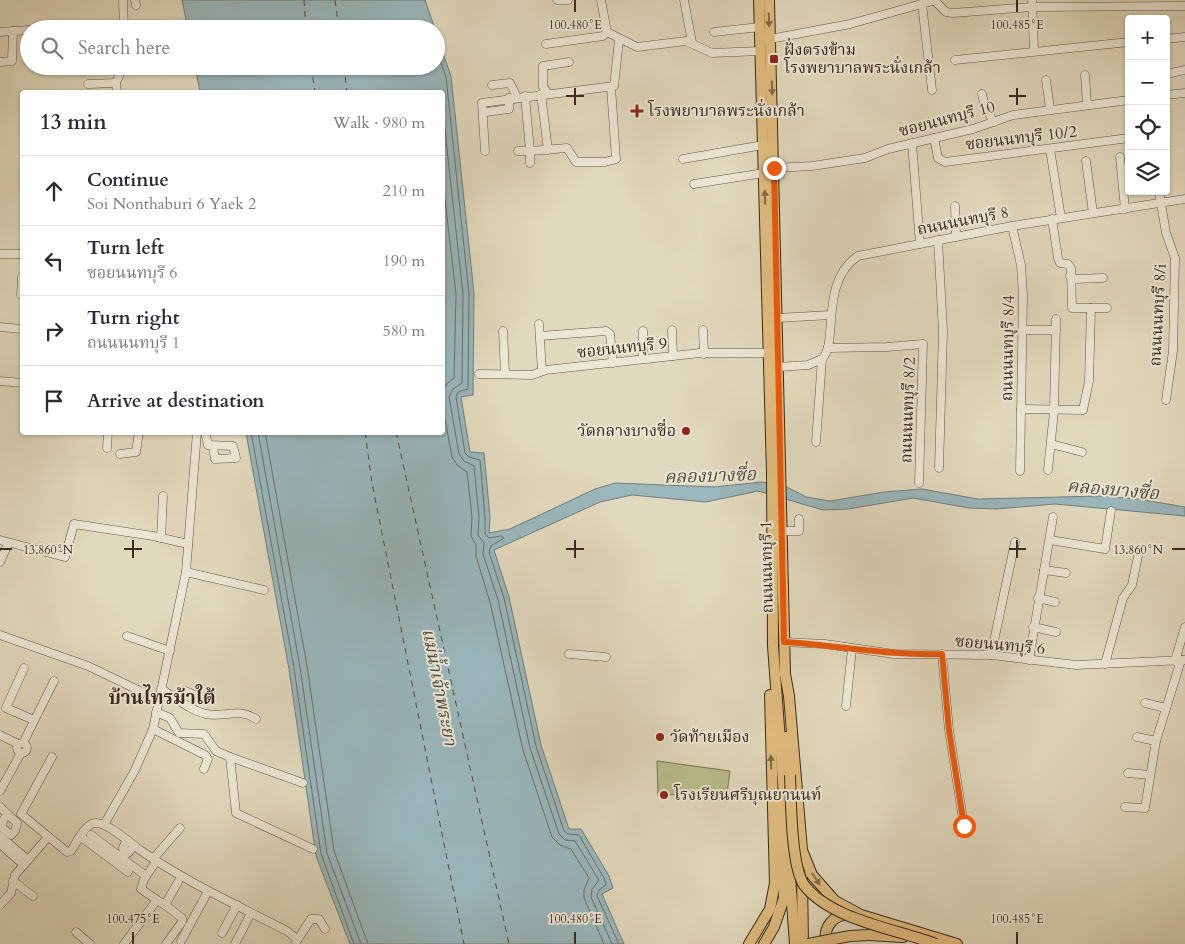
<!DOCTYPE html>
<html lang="en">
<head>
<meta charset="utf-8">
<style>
	body { margin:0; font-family:Cardo,"Noto Serif Thai",serif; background:#f2f2f3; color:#2b2b33 }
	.controls { position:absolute; right:15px; top:15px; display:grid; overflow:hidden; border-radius:5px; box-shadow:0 1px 4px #0004 }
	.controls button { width:45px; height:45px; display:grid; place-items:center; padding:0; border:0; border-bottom:1px solid #e1e1e2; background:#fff; color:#2b2b33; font:25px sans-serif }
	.stop { position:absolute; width:15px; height:15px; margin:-11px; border:4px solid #ea580c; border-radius:50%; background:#fff }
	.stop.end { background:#ea580c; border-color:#fff; box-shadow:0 1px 5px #0008 }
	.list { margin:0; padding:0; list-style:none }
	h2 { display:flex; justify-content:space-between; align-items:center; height:65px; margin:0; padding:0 20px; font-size:21px }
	h2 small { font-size:16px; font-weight:400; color:#7c7c81 }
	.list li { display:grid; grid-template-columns:32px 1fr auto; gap:15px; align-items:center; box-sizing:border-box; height:70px; padding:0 20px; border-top:1px solid #e1e1e2 }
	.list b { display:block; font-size:19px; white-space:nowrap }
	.list p { margin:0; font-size:16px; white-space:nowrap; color:#7c7c81 }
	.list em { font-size:16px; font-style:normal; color:#7c7c81 }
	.icon { flex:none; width:28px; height:28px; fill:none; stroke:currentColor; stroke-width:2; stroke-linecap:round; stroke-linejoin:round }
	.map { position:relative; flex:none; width:1185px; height:944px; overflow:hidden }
	.search { position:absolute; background:#fff; box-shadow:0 1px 4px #0004; left:20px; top:20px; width:425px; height:55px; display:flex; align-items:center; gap:12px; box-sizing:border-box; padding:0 18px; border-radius:28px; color:#7c7c81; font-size:19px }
	.panel { position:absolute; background:#fff; box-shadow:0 1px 4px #0004; left:20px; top:90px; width:425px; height:345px; border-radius:5px }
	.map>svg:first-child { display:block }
	.green { fill:#b9bd8c; stroke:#787354 }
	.water { fill:#9ab7bc; stroke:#737e7c }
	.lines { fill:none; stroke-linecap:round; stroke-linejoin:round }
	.shore { stroke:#69706c; stroke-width:1 }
	.ferry { stroke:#504c44; stroke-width:1; stroke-dasharray:6 5; stroke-linecap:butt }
	.minor-casing { stroke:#625544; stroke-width:9 }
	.major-casing { stroke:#38291c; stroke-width:12 }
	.minor { stroke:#ece6d4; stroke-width:8 }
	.major { stroke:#e0bc7e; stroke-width:10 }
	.major-bridge-casing { stroke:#38291c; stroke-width:12; stroke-linecap:butt }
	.major-bridge { stroke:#e0bc7e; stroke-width:10 }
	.oneway { fill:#846b48 }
	.route { stroke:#ea580c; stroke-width:6 }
	.ticks { fill:none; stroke:#38291c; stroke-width:2 }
	.poi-dot { fill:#8f2418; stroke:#ece6d4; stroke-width:2 }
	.labels { text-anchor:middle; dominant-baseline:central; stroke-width:4; stroke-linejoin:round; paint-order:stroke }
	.poi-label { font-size:16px; fill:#38291c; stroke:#ece6d4; text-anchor:start }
	.street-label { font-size:16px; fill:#38291c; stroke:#ece6d4 }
	.water-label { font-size:18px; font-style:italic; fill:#504c44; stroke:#ece6d4 }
	.quarter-label { font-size:19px; font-weight:bold; fill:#38291c; stroke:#ece6d4 }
	.ticks-label { font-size:12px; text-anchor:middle; fill:#38291c; stroke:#ece6d4; stroke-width:4; stroke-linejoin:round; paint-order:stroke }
</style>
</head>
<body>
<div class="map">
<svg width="1185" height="944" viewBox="0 0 1185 944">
	<rect width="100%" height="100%" fill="#e1d9bd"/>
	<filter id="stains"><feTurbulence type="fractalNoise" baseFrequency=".004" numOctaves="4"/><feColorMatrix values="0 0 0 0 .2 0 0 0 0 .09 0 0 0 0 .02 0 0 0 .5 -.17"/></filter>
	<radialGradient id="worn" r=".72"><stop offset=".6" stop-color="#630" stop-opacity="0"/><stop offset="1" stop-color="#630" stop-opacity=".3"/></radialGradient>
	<!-- green -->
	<path class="green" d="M657 761 730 771 726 801 681 794 658 796Z"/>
	<!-- water -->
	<g class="water">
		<path d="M182 0H425L435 29H188Z"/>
		<path d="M436 34 451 76 474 294 473 395 461 397 470 452 484 453 490 517 489 533 510 529 595 489 615 483 714 487 762 482 787 487 806 497 830 501 884 492 922 489 978 499 1102 496 1138 499 1185 507V516L1055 504 997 509 969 508 913 498 848 509 823 510 758 491 706 502 632 495 600 502 494 550 509 597 541 745 569 829H581L609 876 613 888 602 894 624 944H350L316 856 289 669 246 433 442 432V92H200L195 66H436Z"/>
	</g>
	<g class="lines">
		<!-- shore -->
		<g class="shore">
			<path d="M436 49 446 77 469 294 468 389 458 392 456 397 465 453 469 457 480 460 485 517V534L489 538 501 536 504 538 491 546 489 552 504 598 536 746 564 831 568 834 579 835 604 878 606 885 599 890 597 896 619 944"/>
			<path d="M442 104 463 294 462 383 453 389 449 397 459 454 464 461 474 466 479 517 478 535 484 543 483 554 498 600 530 748 559 834 565 840 575 841 599 880 592 889 591 897 612 944"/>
			<path d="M442 174 456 294 454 378 446 385 442 393"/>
			<path d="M442 403 452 457 457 465 467 472 472 517 471 536 476 545V556L490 602 523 750 552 837 560 845 571 849 589 878 584 890V898L604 944"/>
			<path d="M251 432 294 668 321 854 354 944"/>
			<path d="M258 432 300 667 327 853 361 944"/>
			<path d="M265 432 307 666 334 851 368 944"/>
		</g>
		<!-- ferry -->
		<g class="ferry">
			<path d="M304 0 306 29"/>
			<path d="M335 0 339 29"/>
			<path d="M311 66 315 92"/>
			<path d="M344 66 347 92"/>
			<path d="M365 432 372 483 464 944"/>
			<path d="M396 432 509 944"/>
		</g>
		<defs>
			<g id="minor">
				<path d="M123 0 124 29"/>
				<path d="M135 0 136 5"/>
				<path d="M557 0H568"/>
				<path d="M601 0 607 32 637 47 686 41 712 53 761 51"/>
				<path d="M684 0 692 42"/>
				<path d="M1032 0 1034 50"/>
				<path d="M935 1 946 12 953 13 1032 7 1185 6"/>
				<path d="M922 4 932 90"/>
				<path d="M68 29 124 26"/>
				<path d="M0 32 29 30"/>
				<path d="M714 32 760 27"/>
				<path d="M770 39 850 24 936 0"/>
				<path d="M1166 39 1185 37"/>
				<path d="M546 44 603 36 607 32"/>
				<path d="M955 60 1129 42"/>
				<path d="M0 62 12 61 13 31"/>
				<path d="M123 67 142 66"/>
				<path d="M1166 74 1185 70"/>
				<path d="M1085 75 1087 104"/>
				<path d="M1046 80 1050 109"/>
				<path d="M88 84 116 83"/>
				<path d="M492 85 510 83 517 97"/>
				<path d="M117 92 116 83 123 66"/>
				<path d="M548 93 543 87V66L569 62"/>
				<path d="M541 94 548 150"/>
				<path d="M982 94 985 107 994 122"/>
				<path d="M1166 95 1185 93"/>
				<path d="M486 112 509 109V98"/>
				<path d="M934 138 938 158 945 162 1129 138"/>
				<path d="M912 143 920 244"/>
				<path d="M1050 149 1061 218"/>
				<path d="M485 151 482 103 614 86 619 40"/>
				<path d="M518 151H530L525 96"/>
				<path d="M1120 157 1125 209"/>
				<path d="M683 159 763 145"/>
				<path d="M1086 161 1093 213"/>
				<path d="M530 163V151L567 148 576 162H605L616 159 611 87"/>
				<path d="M774 168 812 166 865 158 888 149 973 129 1013 115 1129 100"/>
				<path d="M694 184 764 173"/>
				<path d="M1159 191 1166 233 1175 258 1173 351 1166 400"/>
				<path d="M955 206 956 237"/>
				<path d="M1052 219 1058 258 1060 263 1068 264 1071 268 1072 308H1107"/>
				<path d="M1012 226 1021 265 1023 295 1020 471"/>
				<path d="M938 240 943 331 939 468"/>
				<path d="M0 254H22"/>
				<path d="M1070 276 1074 279 1103 278"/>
				<path d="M21 295 22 277"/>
				<path d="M777 318 831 315"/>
				<path d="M539 324 542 371"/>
				<path d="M0 327 22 329"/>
				<path d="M672 330 673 356"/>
				<path d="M703 330 704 354"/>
				<path d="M1023 330H1056"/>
				<path d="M503 331 505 373"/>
				<path d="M643 331V359"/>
				<path d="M540 336 606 331 610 334 613 363"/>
				<path d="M828 348 887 347 923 344 919 483"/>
				<path d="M778 367 808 365 822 359"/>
				<path d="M479 374 532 375 546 370 700 353H769"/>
				<path d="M0 381 22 383"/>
				<path d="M1021 409 1083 410 1089 381 1091 308"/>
				<path d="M205 432 208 445 233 446 236 458 215 459 213 447"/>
				<path d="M816 442 822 359C839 343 819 282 858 256L1012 226 1185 199"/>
				<path d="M1051 444 1082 452"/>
				<path d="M107 448 108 432"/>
				<path d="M120 454 136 452 139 432"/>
				<path d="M1048 470 1054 411 1056 319"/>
				<path d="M781 531H799V519"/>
				<path d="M161 538 163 496"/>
				<path d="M0 540 65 557 74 524 153 536 188 544"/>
				<path d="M1050 540 1105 549 1111 511"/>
				<path d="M0 562 8 544"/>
				<path d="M1044 570 1066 573"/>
				<path d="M186 572 264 590"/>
				<path d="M1038 598 1055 602"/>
				<path d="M1033 627 1056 632"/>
				<path d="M0 635 88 666 159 700"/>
				<path d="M127 636 170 651"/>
				<path d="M784 642 825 644 894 654 991 655 1076 665 1185 660"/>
				<path d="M569 654 606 657"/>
				<path d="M942 654 949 730 964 826"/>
				<path d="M991 655 1015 542"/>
				<path d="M1029 660 1053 517"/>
				<path d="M1175 661 1185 627"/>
				<path d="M1105 664 1123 598 1132 585 1139 551"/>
				<path d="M24 668 6 708 34 720"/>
				<path d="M161 689C175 697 191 711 206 714 227 718 237 707 256 719"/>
				<path d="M174 696 185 691 202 698"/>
				<path d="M1145 703 1166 708"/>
				<path d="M846 706 852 649"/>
				<path d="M156 712 170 718 179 733 204 734 216 751 230 757 236 813 313 849"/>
				<path d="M153 729 205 755 208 759 204 769"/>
				<path d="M0 735 18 744"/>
				<path d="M1137 737 1156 741"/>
				<circle cx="22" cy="748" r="5"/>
				<path d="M23 743 54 681"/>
				<path d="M52 757 21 814 67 852 71 851C76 843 86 823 95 823 107 822 129 842 140 850 186 882 237 905 287 931L297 939"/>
				<path d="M230 757 303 783"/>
				<path d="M1128 773 1150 775"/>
				<path d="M0 791 21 753"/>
				<path d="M0 807 17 823 15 831 11 835 1 827 4 819"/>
				<path d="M1125 807 1145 808 1156 741 1181 660"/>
				<path d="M105 823 135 770 153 729 186 572 197 432"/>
				<path d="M91 835 146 876"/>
				<path d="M0 836 28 860"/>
				<path d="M81 837 128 872"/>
				<path d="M126 841 123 848 124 854 128 853 134 846"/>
				<path d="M0 844 24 865"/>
				<path d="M153 859 180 828"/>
				<path d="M153 866 144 879 141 889 157 900"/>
				<path d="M13 881 33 896"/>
				<path d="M0 905 11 893 15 875 48 837"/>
				<path d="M165 905 182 918V922L166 944"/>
				<path d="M76 932 90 944"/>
				<path d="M222 933 237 905"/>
				<path d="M181 941 206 895"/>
				<path d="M296 942 311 919H319L325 929"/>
				<path d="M124 944 157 900 165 905 178 882"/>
				<path d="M235 944 251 913"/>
			</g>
			<g id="major">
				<path d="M759 0 772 473 773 646 795 944"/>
				<path d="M769 0 785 674 789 696 802 850 812 875 835 901 861 915 957 944"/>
				<path d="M786 737 789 773"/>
				<path d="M802 876 803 944"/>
				<path d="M869 935 903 937"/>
				<path d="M749 944 770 909 775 883 770 695"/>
				<path d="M764 944 774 927 784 898 779 796"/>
				<path d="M826 944C823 927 833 914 851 914"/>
			</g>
		</defs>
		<!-- minor casing -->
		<use href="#minor" class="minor-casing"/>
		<!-- major casing -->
		<use href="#major" class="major-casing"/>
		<!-- minor -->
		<use href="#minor" class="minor"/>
		<!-- major -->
		<use href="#major" class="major"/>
		<defs>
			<g id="major-bridge">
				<path d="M790 775C791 800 791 866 804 885 831 920 896 929 936 944"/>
				<path d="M808 944 850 936 869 935"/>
			</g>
		</defs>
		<!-- major-bridge casing -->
		<use href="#major-bridge" class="major-bridge-casing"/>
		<!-- major-bridge -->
		<use href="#major-bridge" class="major-bridge"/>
	</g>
	<!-- one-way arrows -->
	<defs><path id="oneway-solid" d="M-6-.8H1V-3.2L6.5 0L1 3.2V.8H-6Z" transform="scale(1.25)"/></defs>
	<g class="oneway">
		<use href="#oneway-solid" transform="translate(769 20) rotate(88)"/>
		<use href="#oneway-solid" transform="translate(772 88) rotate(88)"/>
		<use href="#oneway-solid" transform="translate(765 197) rotate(-91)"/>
		<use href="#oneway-solid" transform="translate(771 762) rotate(-91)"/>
		<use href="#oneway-solid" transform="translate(816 879) rotate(56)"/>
	</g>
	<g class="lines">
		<!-- route -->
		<path class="route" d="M774 168 784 642C837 645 889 656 942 654L949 730 964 826"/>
	</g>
	<!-- ticks -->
	<path class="ticks" d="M575 0V12M1017 0V12M575 88V105M1017 88V105M566 96H584M1009 96H1026M133 540V558M575 540V558M1017 540V558M0 549H12M124 549H142M566 549H584M1009 549H1026M1172 549H1185M133 932V944M575 932V944M1017 932V944"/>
	<!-- markers -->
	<g class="poi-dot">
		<rect x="769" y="54" width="10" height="10" rx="2.5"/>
		<path d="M634.5 103.5h5v5h5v5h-5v5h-5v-5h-5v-5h5z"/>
		<circle cx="686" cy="431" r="5"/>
		<circle cx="660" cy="737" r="5"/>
		<circle cx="664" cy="795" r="5"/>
	</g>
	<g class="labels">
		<!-- poi labels -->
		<g class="poi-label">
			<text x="784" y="50">ฝั่งตรงข้าม<tspan x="784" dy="18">โรงพยาบาลพระนั่งเกล้า</tspan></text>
			<text x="648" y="111">โรงพยาบาลพระนั่งเกล้า</text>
			<text x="676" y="431" text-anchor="end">วัดกลางบางซื่อ</text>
			<text x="670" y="737">วัดท้ายเมือง</text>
			<text x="674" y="795">โรงเรียนศรีบุณยานนท์</text>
		</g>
		<!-- street labels -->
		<g class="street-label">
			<text transform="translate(947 119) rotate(-15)">ซอยนนทบุรี 10</text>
			<text transform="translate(1021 138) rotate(-7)">ซอยนนทบุรี 10/2</text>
			<text transform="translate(963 221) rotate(-11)">ถนนนนทบุรี 8</text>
			<text transform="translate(1158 315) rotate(-87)">ถนนนนทบุรี 8/i</text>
			<text transform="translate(622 348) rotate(-6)">ซอยนนทบุรี 9</text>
			<text transform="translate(1008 348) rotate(-89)">ถนนนนทบุรี 8/4</text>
			<text transform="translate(908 410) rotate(-88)">ถนนนนทบุรี 8/2</text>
			<text transform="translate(767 567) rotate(-91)">ถนนนนทบุรี 1</text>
			<text transform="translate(1000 645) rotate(5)">ซอยนนทบุรี 6</text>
		</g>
		<!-- water labels -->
		<g class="water-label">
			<text transform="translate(710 476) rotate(-2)">คลองบางซื่อ</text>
			<text transform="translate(1113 490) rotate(5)">คลองบางซื่อ</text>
			<text transform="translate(439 687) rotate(79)">แม่น้ำเจ้าพระยา</text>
		</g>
		<!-- quarter labels -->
		<g class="quarter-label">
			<text x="162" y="698">บ้านไทรม้าใต้</text>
		</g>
	</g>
	<g class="ticks-label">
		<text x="575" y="29">100.480°E</text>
		<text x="1017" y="29">100.485°E</text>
		<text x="48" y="554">13.860°N</text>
		<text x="1138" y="554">13.860°N</text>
		<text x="133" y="923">100.475°E</text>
		<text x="575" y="923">100.480°E</text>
		<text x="1017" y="923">100.485°E</text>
	</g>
	<rect width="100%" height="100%" filter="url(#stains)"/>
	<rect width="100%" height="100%" fill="url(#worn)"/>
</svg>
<div class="controls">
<button>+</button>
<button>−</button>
<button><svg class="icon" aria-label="locate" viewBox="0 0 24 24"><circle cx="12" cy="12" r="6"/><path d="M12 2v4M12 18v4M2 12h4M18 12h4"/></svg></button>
<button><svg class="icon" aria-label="layers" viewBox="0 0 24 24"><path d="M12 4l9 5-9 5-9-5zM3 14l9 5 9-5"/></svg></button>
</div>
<div class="stop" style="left:964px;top:826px"></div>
<div class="stop end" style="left:774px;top:168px"></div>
<div class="search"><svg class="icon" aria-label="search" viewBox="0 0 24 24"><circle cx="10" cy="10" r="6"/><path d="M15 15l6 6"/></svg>Search here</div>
<section class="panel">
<h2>13 min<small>Walk · 980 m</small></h2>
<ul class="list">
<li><svg class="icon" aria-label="ahead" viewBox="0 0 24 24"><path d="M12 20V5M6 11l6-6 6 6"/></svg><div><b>Continue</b><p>Soi Nonthaburi 6 Yaek 2</p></div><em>210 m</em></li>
<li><svg class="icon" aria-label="left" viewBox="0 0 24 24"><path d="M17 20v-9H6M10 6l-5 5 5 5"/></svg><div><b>Turn left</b><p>ซอยนนทบุรี 6</p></div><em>190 m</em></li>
<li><svg class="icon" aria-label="right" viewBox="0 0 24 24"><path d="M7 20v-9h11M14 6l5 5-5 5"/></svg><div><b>Turn right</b><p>ถนนนนทบุรี 1</p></div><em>580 m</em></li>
<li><svg class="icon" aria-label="arrive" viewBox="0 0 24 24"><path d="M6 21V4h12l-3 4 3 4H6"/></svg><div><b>Arrive at destination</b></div></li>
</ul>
</section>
</div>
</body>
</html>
